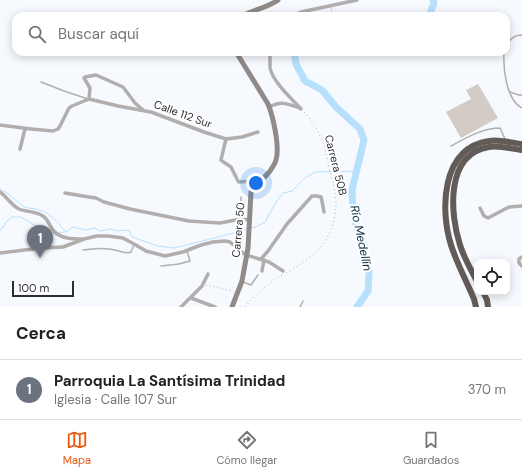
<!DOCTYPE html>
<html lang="es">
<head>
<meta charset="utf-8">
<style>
	body { margin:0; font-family:"DM Sans",sans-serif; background:#f6f6f6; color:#202124 }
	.controls { position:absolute; right:12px; bottom:12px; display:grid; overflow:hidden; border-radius:8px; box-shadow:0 2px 10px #0003 }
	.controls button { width:36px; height:36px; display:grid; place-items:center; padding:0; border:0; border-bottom:1px solid #e0e0e0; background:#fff; color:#202124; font:20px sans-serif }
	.scale { position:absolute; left:12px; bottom:10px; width:62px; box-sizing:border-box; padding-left:4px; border:2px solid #2d2e32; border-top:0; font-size:11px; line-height:14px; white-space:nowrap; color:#2d2e32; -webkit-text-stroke:3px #fff; paint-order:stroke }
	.you { position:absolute; left:256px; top:183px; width:14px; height:14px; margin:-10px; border:3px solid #fff; border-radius:50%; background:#1a73e8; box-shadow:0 0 0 6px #1a73e833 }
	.badge { display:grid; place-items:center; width:26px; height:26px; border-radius:50%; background:#ea580c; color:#fff; font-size:13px; font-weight:700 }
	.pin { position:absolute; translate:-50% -33px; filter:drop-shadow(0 1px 2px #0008) }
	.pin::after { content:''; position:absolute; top:21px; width:14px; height:12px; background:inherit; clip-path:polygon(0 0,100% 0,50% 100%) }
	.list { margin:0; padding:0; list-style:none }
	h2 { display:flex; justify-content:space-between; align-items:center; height:52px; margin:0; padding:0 16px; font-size:17px }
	h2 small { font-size:13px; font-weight:400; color:#757577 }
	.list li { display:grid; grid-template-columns:26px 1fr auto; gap:12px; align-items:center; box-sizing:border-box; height:60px; padding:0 16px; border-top:1px solid #e0e0e0 }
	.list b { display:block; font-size:15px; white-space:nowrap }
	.list p { margin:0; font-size:13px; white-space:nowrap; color:#757577 }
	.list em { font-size:13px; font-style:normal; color:#757577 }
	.icon { flex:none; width:22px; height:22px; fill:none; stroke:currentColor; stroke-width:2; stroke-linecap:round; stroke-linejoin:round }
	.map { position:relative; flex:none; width:522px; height:307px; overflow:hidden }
	.search { position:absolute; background:#fff; box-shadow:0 2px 10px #0003; left:12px; right:12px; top:12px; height:44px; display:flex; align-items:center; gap:10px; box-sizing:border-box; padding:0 14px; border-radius:12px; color:#757577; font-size:15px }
	.sheet { height:112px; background:#fff }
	nav { display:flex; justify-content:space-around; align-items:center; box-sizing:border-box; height:56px; border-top:1px solid #e0e0e0; background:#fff; font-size:11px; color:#757577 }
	nav a { display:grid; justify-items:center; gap:2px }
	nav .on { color:#ea580c }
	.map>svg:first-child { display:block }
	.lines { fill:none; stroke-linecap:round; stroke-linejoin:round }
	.stream { stroke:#b7e0fc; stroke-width:1 }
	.river { stroke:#b7e0fc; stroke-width:7 }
	.building { fill:#d3cbc5 }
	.path { stroke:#b0b3b7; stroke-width:1; stroke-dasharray:1 3; stroke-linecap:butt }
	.lane { stroke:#b2aead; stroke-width:1.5 }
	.street { stroke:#b2aead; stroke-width:3.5 }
	.secondary { stroke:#908a88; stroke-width:5 }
	.highway { stroke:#635b58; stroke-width:6 }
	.labels { text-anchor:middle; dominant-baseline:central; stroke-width:4; stroke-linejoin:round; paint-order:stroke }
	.street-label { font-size:11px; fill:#2d2e32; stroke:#fff }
	.water-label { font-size:12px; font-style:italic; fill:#0e2e41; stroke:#fff }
</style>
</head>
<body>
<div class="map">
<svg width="522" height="307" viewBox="0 0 522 307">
	<rect width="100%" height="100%" fill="#f6f9fe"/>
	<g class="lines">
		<!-- stream -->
		<g class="stream">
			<path d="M331 7 333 16"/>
			<path d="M0 189C9 193 15 200 23 206 28 209 34 208 39 210 51 213 58 223 66 232L73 227 85 230 95 228 100 231 111 229 117 231 129 230 132 237 158 246 174 248 246 230"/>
			<path d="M251 228 256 227 265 222 276 202 283 193 292 191 305 178 315 172 356 171"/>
			<path d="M0 230H1L6 222 12 217H21L39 228 55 234"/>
			<path d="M58 233 65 232"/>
		</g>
		<!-- river -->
		<g class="river">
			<path d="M429 16 434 3 433 0"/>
			<path d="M294 52 296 64 305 81 322 90 336 107 360 129 364 140 352 190 353 213 369 272 368 291 357 307"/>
		</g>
	</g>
	<!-- building -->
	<path class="building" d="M478 84 498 118 461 138 446 112 471 99 466 90Z"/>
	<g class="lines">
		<!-- path -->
		<g class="path">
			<path d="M286 273C310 259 328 247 334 219 335 214 336 209 336 204 336 192 332 179 329 167 324 144 321 131 304 112"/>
			<path d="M206 285 234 291"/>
			<path d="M245 307C255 294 268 284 282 275"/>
		</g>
		<!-- lane -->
		<g class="lane">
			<path d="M506 46C509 40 514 35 522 35"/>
			<path d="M504 52C503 68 506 100 522 108"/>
			<path d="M41 82 64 91 88 99"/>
			<path d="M510 92 519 95H522"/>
			<path d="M451 146C466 138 482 128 500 128L505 139"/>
			<path d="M241 197V218"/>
			<path d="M83 250C95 248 107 247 119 251 123 252 127 254 131 252L134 245"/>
			<path d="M161 266 179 264 190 261 187 251"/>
			<path d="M243 282 251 285 258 275"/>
			<path d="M300 307 303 301"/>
		</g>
		<!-- street -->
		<g class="street">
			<path d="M291 16 301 12 357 0"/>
			<path d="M270 52C270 57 270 63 270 68 273 82 291 98 301 109"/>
			<path d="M89 99 118 106 151 112 204 132 226 139 221 160 222 161 231 167 238 181 239 182 261 180"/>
			<path d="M89 99 90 88 84 78 85 77 96 75 123 87 135 103 143 110"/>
			<path d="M269 107C283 100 286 104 300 108"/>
			<path d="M0 125 31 129 53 131 58 129 60 126 69 108 72 106 89 99"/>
			<path d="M226 139 242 137 258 132"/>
			<path d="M20 149 25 129"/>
			<path d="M0 192C7 197 11 205 19 209 26 212 36 211 43 216 49 220 49 226 54 231 61 239 73 239 83 239"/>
			<path d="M65 193 89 197 96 198 104 202 130 209 189 221 220 223 241 219 250 220"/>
			<path d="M480 208 484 216 488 218 509 207 522 206"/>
			<path d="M0 253 41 248 63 247 84 239 97 236H108L123 238 134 244 146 251 165 256 183 252 201 245 213 242 225 241 230 242 239 250 246 255 269 262 283 271"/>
			<path d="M522 257 519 259V263L522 266"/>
			<path d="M261 259 268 251 287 224 312 196H317L321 197 322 201 324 212"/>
			<path d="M262 271 264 260"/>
			<path d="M191 298 215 307"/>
			<path d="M181 307 202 286 208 274"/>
		</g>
		<!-- secondary -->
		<g class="secondary">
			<path d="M242 16C253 10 269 7 278 0"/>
			<path d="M232 307 242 281 248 248 251 192C256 183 264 179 270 171 272 168 275 164 276 160 280 147 273 116 268 104L236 52"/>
		</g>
		<!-- highway -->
		<g class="highway">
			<path d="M477 281C471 270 464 258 460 245 450 214 445 154 489 147 500 145 511 149 522 150"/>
			<path d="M483 292 487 300 488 307"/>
			<path d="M476 307 474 299C467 282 457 264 451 245 440 210 441 148 489 141 500 139 511 143 522 144"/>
		</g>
	</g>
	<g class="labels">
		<!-- street labels -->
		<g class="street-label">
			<text transform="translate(183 114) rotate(20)">Calle 112 Sur</text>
			<text transform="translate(336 165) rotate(76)">Carrera 50B</text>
			<text transform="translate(238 230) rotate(-85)">Carrera 50</text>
		</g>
		<!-- water labels -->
		<g class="water-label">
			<text transform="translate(361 238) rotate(78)">Río Medellín</text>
		</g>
	</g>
</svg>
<div class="controls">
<button><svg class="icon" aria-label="locate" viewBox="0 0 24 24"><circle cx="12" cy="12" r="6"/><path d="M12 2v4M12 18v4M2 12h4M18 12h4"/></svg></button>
</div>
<div class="scale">100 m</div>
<div class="you"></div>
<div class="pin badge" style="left:40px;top:258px;background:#6b7280">1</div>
<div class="search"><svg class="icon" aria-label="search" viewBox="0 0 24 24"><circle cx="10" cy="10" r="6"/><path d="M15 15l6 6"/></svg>Buscar aquí</div>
</div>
<section class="sheet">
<h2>Cerca<small></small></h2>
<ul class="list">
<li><span class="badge" style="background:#6b7280">1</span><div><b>Parroquia La Santísima Trinidad</b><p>Iglesia · Calle 107 Sur</p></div><em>370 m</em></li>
</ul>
</section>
<nav>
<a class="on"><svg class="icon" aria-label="map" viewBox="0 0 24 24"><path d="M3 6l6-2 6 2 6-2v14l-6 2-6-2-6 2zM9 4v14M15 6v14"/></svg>Mapa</a>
<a><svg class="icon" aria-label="directions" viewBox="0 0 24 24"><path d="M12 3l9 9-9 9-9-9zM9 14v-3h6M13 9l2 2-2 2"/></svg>Cómo llegar</a>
<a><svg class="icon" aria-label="saved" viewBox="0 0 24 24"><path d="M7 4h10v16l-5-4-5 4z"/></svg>Guardados</a>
</nav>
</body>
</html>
